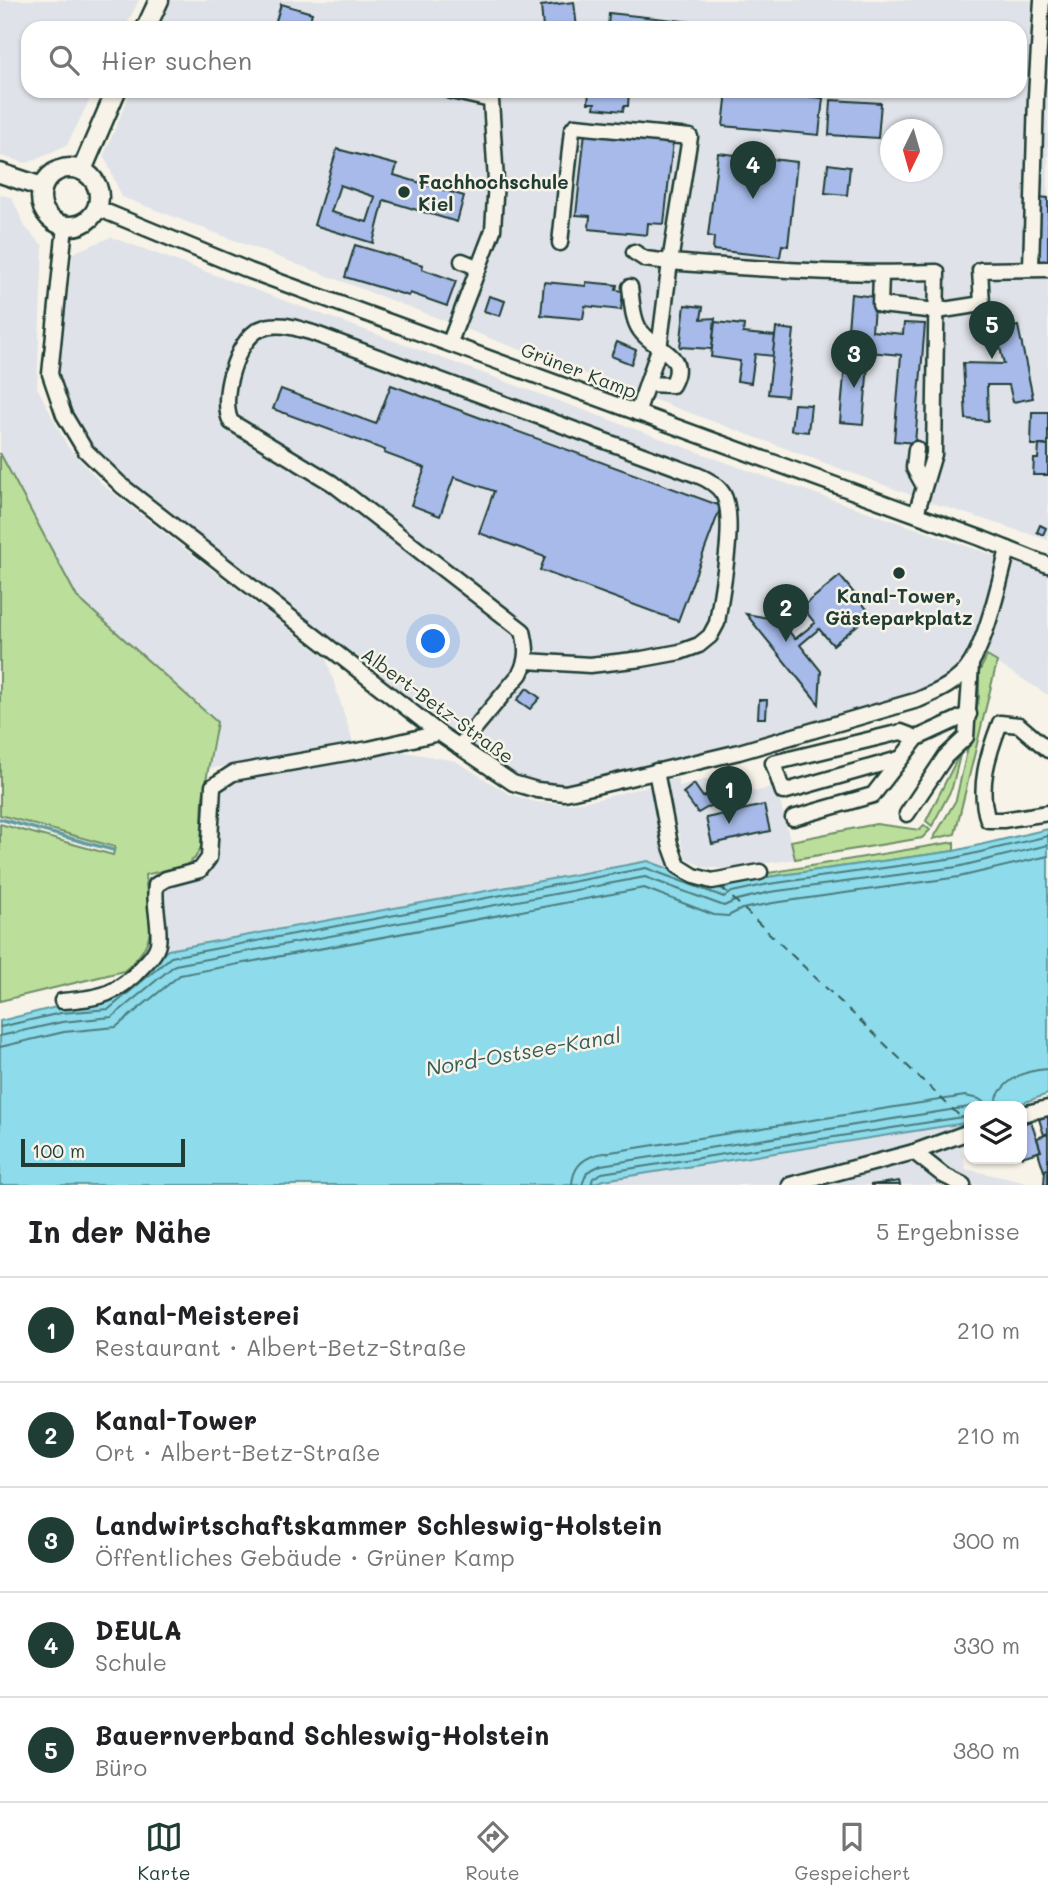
<!DOCTYPE html>
<html lang="de">
<head>
<meta charset="utf-8">
<style>
	body { margin:0; font-family:Mali,sans-serif; background:#f2f2f2; color:#202124 }
	.controls { position:absolute; right:21px; bottom:21px; display:grid; overflow:hidden; border-radius:14px; box-shadow:0 2px 5px #0004 }
	.controls button { width:63px; height:63px; display:grid; place-items:center; padding:0; border:0; border-bottom:2px solid #e0e0e0; background:#fff; color:#202124; font:35px sans-serif }
	.compass { position:absolute; left:880px; top:119px; width:63px; height:63px; border-radius:50%; background:#fff; box-shadow:0 2px 5px #0004; rotate:185deg }
	.scale { position:absolute; left:21px; bottom:18px; width:164px; box-sizing:border-box; padding-left:7px; border:4px solid #1f3d34; border-top:0; font-size:19px; line-height:24px; white-space:nowrap; color:#1f3d34; -webkit-text-stroke:5px #f7f3e8; paint-order:stroke }
	.you { position:absolute; left:434px; top:642px; width:24px; height:24px; margin:-18px; border:5px solid #fff; border-radius:50%; background:#1a73e8; box-shadow:0 0 0 10px #1a73e833 }
	.badge { display:grid; place-items:center; width:46px; height:46px; border-radius:50%; background:#1f3d34; color:#fff; font-size:23px; font-weight:700 }
	.pin { position:absolute; translate:-50% -58px; filter:drop-shadow(0 2px 4px #0008) }
	.pin::after { content:''; position:absolute; top:37px; width:24px; height:21px; background:inherit; clip-path:polygon(0 0,100% 0,50% 100%) }
	.list { margin:0; padding:0; list-style:none }
	h2 { display:flex; justify-content:space-between; align-items:center; height:91px; margin:0; padding:0 28px; font-size:30px }
	h2 small { font-size:23px; font-weight:400; color:#757577 }
	.list li { display:grid; grid-template-columns:46px 1fr auto; gap:21px; align-items:center; box-sizing:border-box; height:105px; padding:0 28px; border-top:2px solid #e0e0e0 }
	.list b { display:block; font-size:26px; white-space:nowrap }
	.list p { margin:0; font-size:23px; white-space:nowrap; color:#757577 }
	.list em { font-size:23px; font-style:normal; color:#757577 }
	.icon { flex:none; width:38px; height:38px; fill:none; stroke:currentColor; stroke-width:2; stroke-linecap:round; stroke-linejoin:round }
	.map { position:relative; flex:none; width:1048px; height:1185px; overflow:hidden }
	.search { position:absolute; background:#fff; box-shadow:0 2px 5px #0004; left:21px; right:21px; top:21px; height:77px; display:flex; align-items:center; gap:18px; box-sizing:border-box; padding:0 24px; border-radius:21px; color:#757577; font-size:26px }
	.sheet { height:616px; background:#fff }
	nav { display:flex; justify-content:space-around; align-items:center; box-sizing:border-box; height:98px; border-top:2px solid #e0e0e0; background:#fff; font-size:19px; color:#757577 }
	nav a { display:grid; justify-items:center; gap:4px }
	nav .on { color:#1f3d34 }
	.map>svg:first-child { display:block }
	.built { fill:#dfe2e8; fill-rule:evenodd }
	.green { fill:#bbdf9a; stroke:#6d8e67; stroke-width:2 }
	.water { fill:#8ddbeb; stroke:#619ca2; stroke-width:2 }
	.lines { fill:none; stroke-linecap:round; stroke-linejoin:round }
	.shore { stroke:#4b7c7d; stroke-width:2 }
	.stream { stroke:#619ca2; stroke-width:3.5 }
	.ferry { stroke:#355d59; stroke-width:2; stroke-dasharray:9 7; stroke-linecap:butt }
	.building { fill:#a7bae9; stroke:#1f3d34; stroke-width:2; fill-rule:evenodd }
	.minor-casing { stroke:#1f3d34; stroke-width:19 }
	.major-casing { stroke:#1f3d34; stroke-width:23 }
	.minor { stroke:#f7f3e8; stroke-width:14 }
	.major { stroke:#f7f3e8; stroke-width:18 }
	.poi-dot { fill:#1f3d34; stroke:#f7f3e8; stroke-width:2.5 }
	.labels { text-anchor:middle; dominant-baseline:central; stroke-width:5; stroke-linejoin:round; paint-order:stroke }
	.poi-label { font-size:19px; font-weight:bold; fill:#1f3d34; stroke:#f7f3e8; text-anchor:start }
	.street-label { font-size:19px; fill:#1f3d34; stroke:#f7f3e8 }
	.water-label { font-size:21px; font-style:italic; fill:#355d59; stroke:#f7f3e8 }
</style>
</head>
<body>
<div class="map">
<svg width="1048" height="1185" viewBox="0 0 1048 1185">
	<rect width="100%" height="100%" fill="#f7f3e8"/>
	<filter id="ink" filterUnits="userSpaceOnUse"><feTurbulence type="fractalNoise" baseFrequency=".0143" numOctaves="2"/><feDisplacementMap in="SourceGraphic" scale="14" xChannelSelector="R" yChannelSelector="G"/><feConvolveMatrix kernelMatrix="1 2 1 2 8 2 1 2 1" color-interpolation-filters="sRGB"/></filter>
	<g filter="url(#ink)">
		<!-- built -->
		<g class="built">
			<path d="M0 0H139L125 28H28V91H94L67 145 27 163 0 156Z"/>
			<path d="M171 0H1048V540L927 501 526 352 122 197 104 155 131 91H1020V28H159ZM890 130H932V172H890Z"/>
			<path d="M0 194 12 198 25 227 43 246 37 387 68 447 104 486 326 658 355 748 207 769 216 722 77 597 0 453Z"/>
			<path d="M111 237 747 470 1048 574V695L970 646 957 667 925 692 714 751 575 785 540 782 507 773 122 476 91 446 68 409 58 370 73 253Z"/>
			<path d="M388 749 456 761 509 794 536 802 566 804 598 799 655 784 673 870 647 861 168 950 160 908 161 887 170 882 210 874 218 789 231 780Z"/>
			<path d="M739 772 754 792 776 786 795 859 726 869 703 867 686 858 663 781 678 778 679 786Z"/>
			<path d="M969 1122V1140L960 1143 966 1169 1036 1185H589L604 1180Z"/>
		</g>
		<!-- green -->
		<g class="green">
			<path d="M0 453 77 597 217 722 203 797 201 847 195 858 186 865 145 875C149 919 162 939 124 971L0 1001V824L113 855 115 847 0 815Z"/>
			<path d="M987 656 997 662 955 834 933 839 956 800 979 698V672Z"/>
			<path d="M961 751 952 788 932 826 926 821Z"/>
			<path d="M876 824 920 830 924 825 930 830 922 838 795 859 791 841Z"/>
			<path d="M954 842V851L768 877V873Z"/>
		</g>
		<!-- water -->
		<path class="water" d="M1048 829V1094L1014 1106H969V1122L965 1123 604 1180 589 1185H0V1021L60 1006 107 1002 168 950 648 861 724 890 726 886 768 877 954 851Z"/>
		<g class="lines">
			<!-- shore -->
			<g class="shore">
				<path d="M0 1027 61 1013 109 1009 171 957 646 868 724 897 732 892 769 884 955 858 1048 836"/>
				<path d="M0 1036 62 1022 112 1017 175 965 645 877 724 906 737 900 770 892 957 867 1048 845"/>
				<path d="M0 1047 64 1032 116 1027 180 975 644 888 714 915 728 916 742 909 773 903 959 877 1048 856"/>
				<path d="M994 1106C1000 1081 1023 1070 1048 1069"/>
				<path d="M572 1185C573 1167 582 1159 598 1154L965 1096 979 1099 989 1106"/>
				<path d="M582 1185 587 1172 601 1165 969 1107"/>
				<path d="M591 1185 593 1178 602 1173 969 1116"/>
			</g>
			<!-- stream -->
			<path class="stream" d="M0 819 113 850"/>
			<!-- ferry -->
			<path class="ferry" d="M721 887 968 1124"/>
		</g>
		<!-- building -->
		<g class="building">
			<path d="M574 2 577 28H543L541 6Z"/>
			<path d="M281 4 312 13 308 28H274Z"/>
			<path d="M609 13 712 24 711 28H608Z"/>
			<path d="M589 91H629L628 106H624L623 111 594 108 595 103H588Z"/>
			<path d="M727 91H751L823 98 819 135 723 126Z"/>
			<path d="M831 100 881 103 878 138 829 135Z"/>
			<path d="M585 132 673 141 664 224 648 223 647 235 589 229 590 216 576 215Z"/>
			<path d="M337 149 397 165 394 175 464 196 457 222 384 200 373 243 314 225ZM340 185 375 197 367 222 331 212Z"/>
			<path d="M718 153 797 162 788 246 782 245 780 257 713 250 714 237 708 236Z"/>
			<path d="M828 164 850 167 847 195 825 193Z"/>
			<path d="M1039 197 1048 198V264H1037Z"/>
			<path d="M355 245 423 265 422 269 456 281 447 306 410 293 409 296 345 277Z"/>
			<path d="M544 282 586 286V282L617 285 616 290 623 291 621 310 585 306 583 319 541 315Z"/>
			<path d="M851 294 875 297 872 331 903 334 904 323 925 324 915 443 894 441 901 355 869 352 863 424 840 422Z"/>
			<path d="M489 296 505 301 500 316 484 311Z"/>
			<path d="M685 305 703 307 701 319 715 318 712 349 680 347Z"/>
			<path d="M715 322 744 325 743 333 775 336 773 356 755 354 751 383 737 381 740 361 711 357Z"/>
			<path d="M1018 326 1033 398 1013 402 1009 385H987L988 421 966 419 963 363 1004 364 996 331Z"/>
			<path d="M776 328 794 330 787 396 768 394Z"/>
			<path d="M617 342 636 350 631 364 611 356Z"/>
			<path d="M391 385 721 506 678 621 540 570 545 557 479 533 494 491 454 477 440 516 411 505 425 468 384 453 385 450 273 409 281 389 376 424Z"/>
			<path d="M794 404 811 405 808 432 791 430Z"/>
			<path d="M1032 412H1048V445H1031Z"/>
			<path d="M1039 445 1048 446V475H1033L1034 459H1038Z"/>
			<path d="M1040 525 1046 528 1043 535 1037 532Z"/>
			<path d="M840 576 871 614 833 645 819 629 800 645 821 671 819 704 746 614 780 620 795 639 815 623 802 607Z"/>
			<path d="M527 688 540 698 530 709 517 700Z"/>
			<path d="M759 700H767L766 718H758Z"/>
			<path d="M694 784 703 797 723 785 729 795 698 813 683 793Z"/>
			<path d="M764 805 770 831 712 844 706 818Z"/>
			<path d="M1048 1116V1133L1044 1135 1039 1119Z"/>
			<path d="M1031 1121 1041 1151 1022 1157V1124Z"/>
			<path d="M1048 1134V1169L1044 1171 1038 1152 1041 1151 1037 1138Z"/>
			<path d="M1048 1169V1185H1044L1045 1170Z"/>
			<path d="M899 1181 900 1185H870Z"/>
		</g>
		<g class="lines">
			<defs>
				<g id="minor">
					<path d="M97 208 250 271 983 539 1048 565"/>
					<path d="M65 226 50 374 64 415 85 450 122 486 439 733 513 783 537 790 565 793 592 787 739 752 918 700C937 692 960 682 971 663 987 638 1000 580 1008 549"/>
					<path d="M560 243 572 130 575 126 690 137 670 262 645 259 634 252"/>
					<path d="M462 261 479 268"/>
					<path d="M1031 268 1036 96 1042 0"/>
					<path d="M881 274 880 305 937 311 982 304 980 270 1048 269"/>
					<path d="M630 287C632 300 632 319 640 330 654 351 690 353 672 385L647 384"/>
					<path d="M450 342 493 230 496 181 491 100 451 91"/>
					<path d="M637 413 659 349 670 262C759 269 847 275 937 272L934 454 916 514"/>
					<path d="M916 449 914 468 924 486"/>
					<path d="M459 747 520 674C528 658 527 648 523 631L332 483 231 422C219 399 236 340 260 329 277 321 296 328 313 333L697 475C707 479 717 484 723 494 737 518 721 593 717 623L710 636 699 645 680 652 642 659 590 665 527 661"/>
					<path d="M1048 750 1019 725 1000 723C988 754 977 788 988 820H1003L1048 813"/>
					<path d="M899 759 783 792 773 763 901 732 917 738 969 714"/>
					<path d="M656 771 670 844 678 866 694 876 712 881 760 872"/>
					<path d="M907 814 945 757 966 737 971 665"/>
					<path d="M793 818 873 795 917 738"/>
					<path d="M62 1001C99 998 117 996 143 966 149 960 156 953 158 944 161 926 153 905 156 885L166 879 200 870 209 858 213 786 233 773 369 749 439 733"/>
					<path d="M1022 1114 1048 1108"/>
					<path d="M914 1152 943 1175 963 1185"/>
					<path d="M790 1185 914 1152 969 1132"/>
				</g>
				<g id="major">
					<path d="M146 28 159 0"/>
					<circle cx="70" cy="197" r="29"/>
					<path d="M82 170 116 91"/>
					<path d="M0 173 42 187"/>
				</g>
			</defs>
			<!-- minor casing -->
			<use href="#minor" class="minor-casing"/>
			<!-- major casing -->
			<use href="#major" class="major-casing"/>
			<!-- minor -->
			<use href="#minor" class="minor"/>
			<!-- major -->
			<use href="#major" class="major"/>
		</g>
	</g>
	<!-- markers -->
	<g class="poi-dot">
		<circle cx="404" cy="192" r="7"/>
		<circle cx="899" cy="573" r="7"/>
	</g>
	<g class="labels">
		<!-- poi labels -->
		<g class="poi-label">
			<text x="418" y="181">Fachhochschule<tspan x="418" dy="22">Kiel</tspan></text>
			<text x="899" y="595" text-anchor="middle">Kanal-Tower,<tspan x="899" dy="22">Gästeparkplatz</tspan></text>
		</g>
		<!-- street labels -->
		<g class="street-label">
			<text transform="translate(579 370) rotate(21)">Grüner Kamp</text>
			<text transform="translate(438 705) rotate(36)">Albert-Betz-Straße</text>
		</g>
		<!-- water labels -->
		<g class="water-label">
			<text transform="translate(523 1051) rotate(-10)">Nord-Ostsee-Kanal</text>
		</g>
	</g>
</svg>
<div class="controls">
<button><svg class="icon" aria-label="layers" viewBox="0 0 24 24"><path d="M12 4l9 5-9 5-9-5zM3 14l9 5 9-5"/></svg></button>
</div>
<svg class="compass" viewBox="-18 -18 36 36"><path d="M0-13l5 13h-10z" fill="#e53935"/><path d="M0 13l5-13h-10z" fill="#757577"/></svg>
<div class="scale">100 m</div>
<div class="you"></div>
<div class="pin badge" style="left:729px;top:824px">1</div>
<div class="pin badge" style="left:786px;top:642px">2</div>
<div class="pin badge" style="left:854px;top:388px">3</div>
<div class="pin badge" style="left:753px;top:199px">4</div>
<div class="pin badge" style="left:992px;top:359px">5</div>
<div class="search"><svg class="icon" aria-label="search" viewBox="0 0 24 24"><circle cx="10" cy="10" r="6"/><path d="M15 15l6 6"/></svg>Hier suchen</div>
</div>
<section class="sheet">
<h2>In der Nähe<small>5 Ergebnisse</small></h2>
<ul class="list">
<li><span class="badge">1</span><div><b>Kanal-Meisterei</b><p>Restaurant · Albert-Betz-Straße</p></div><em>210 m</em></li>
<li><span class="badge">2</span><div><b>Kanal-Tower</b><p>Ort · Albert-Betz-Straße</p></div><em>210 m</em></li>
<li><span class="badge">3</span><div><b>Landwirtschaftskammer Schleswig-Holstein</b><p>Öffentliches Gebäude · Grüner Kamp</p></div><em>300 m</em></li>
<li><span class="badge">4</span><div><b>DEULA</b><p>Schule</p></div><em>330 m</em></li>
<li><span class="badge">5</span><div><b>Bauernverband Schleswig-Holstein</b><p>Büro</p></div><em>380 m</em></li>
</ul>
</section>
<nav>
<a class="on"><svg class="icon" aria-label="map" viewBox="0 0 24 24"><path d="M3 6l6-2 6 2 6-2v14l-6 2-6-2-6 2zM9 4v14M15 6v14"/></svg>Karte</a>
<a><svg class="icon" aria-label="directions" viewBox="0 0 24 24"><path d="M12 3l9 9-9 9-9-9zM9 14v-3h6M13 9l2 2-2 2"/></svg>Route</a>
<a><svg class="icon" aria-label="saved" viewBox="0 0 24 24"><path d="M7 4h10v16l-5-4-5 4z"/></svg>Gespeichert</a>
</nav>
</body>
</html>
